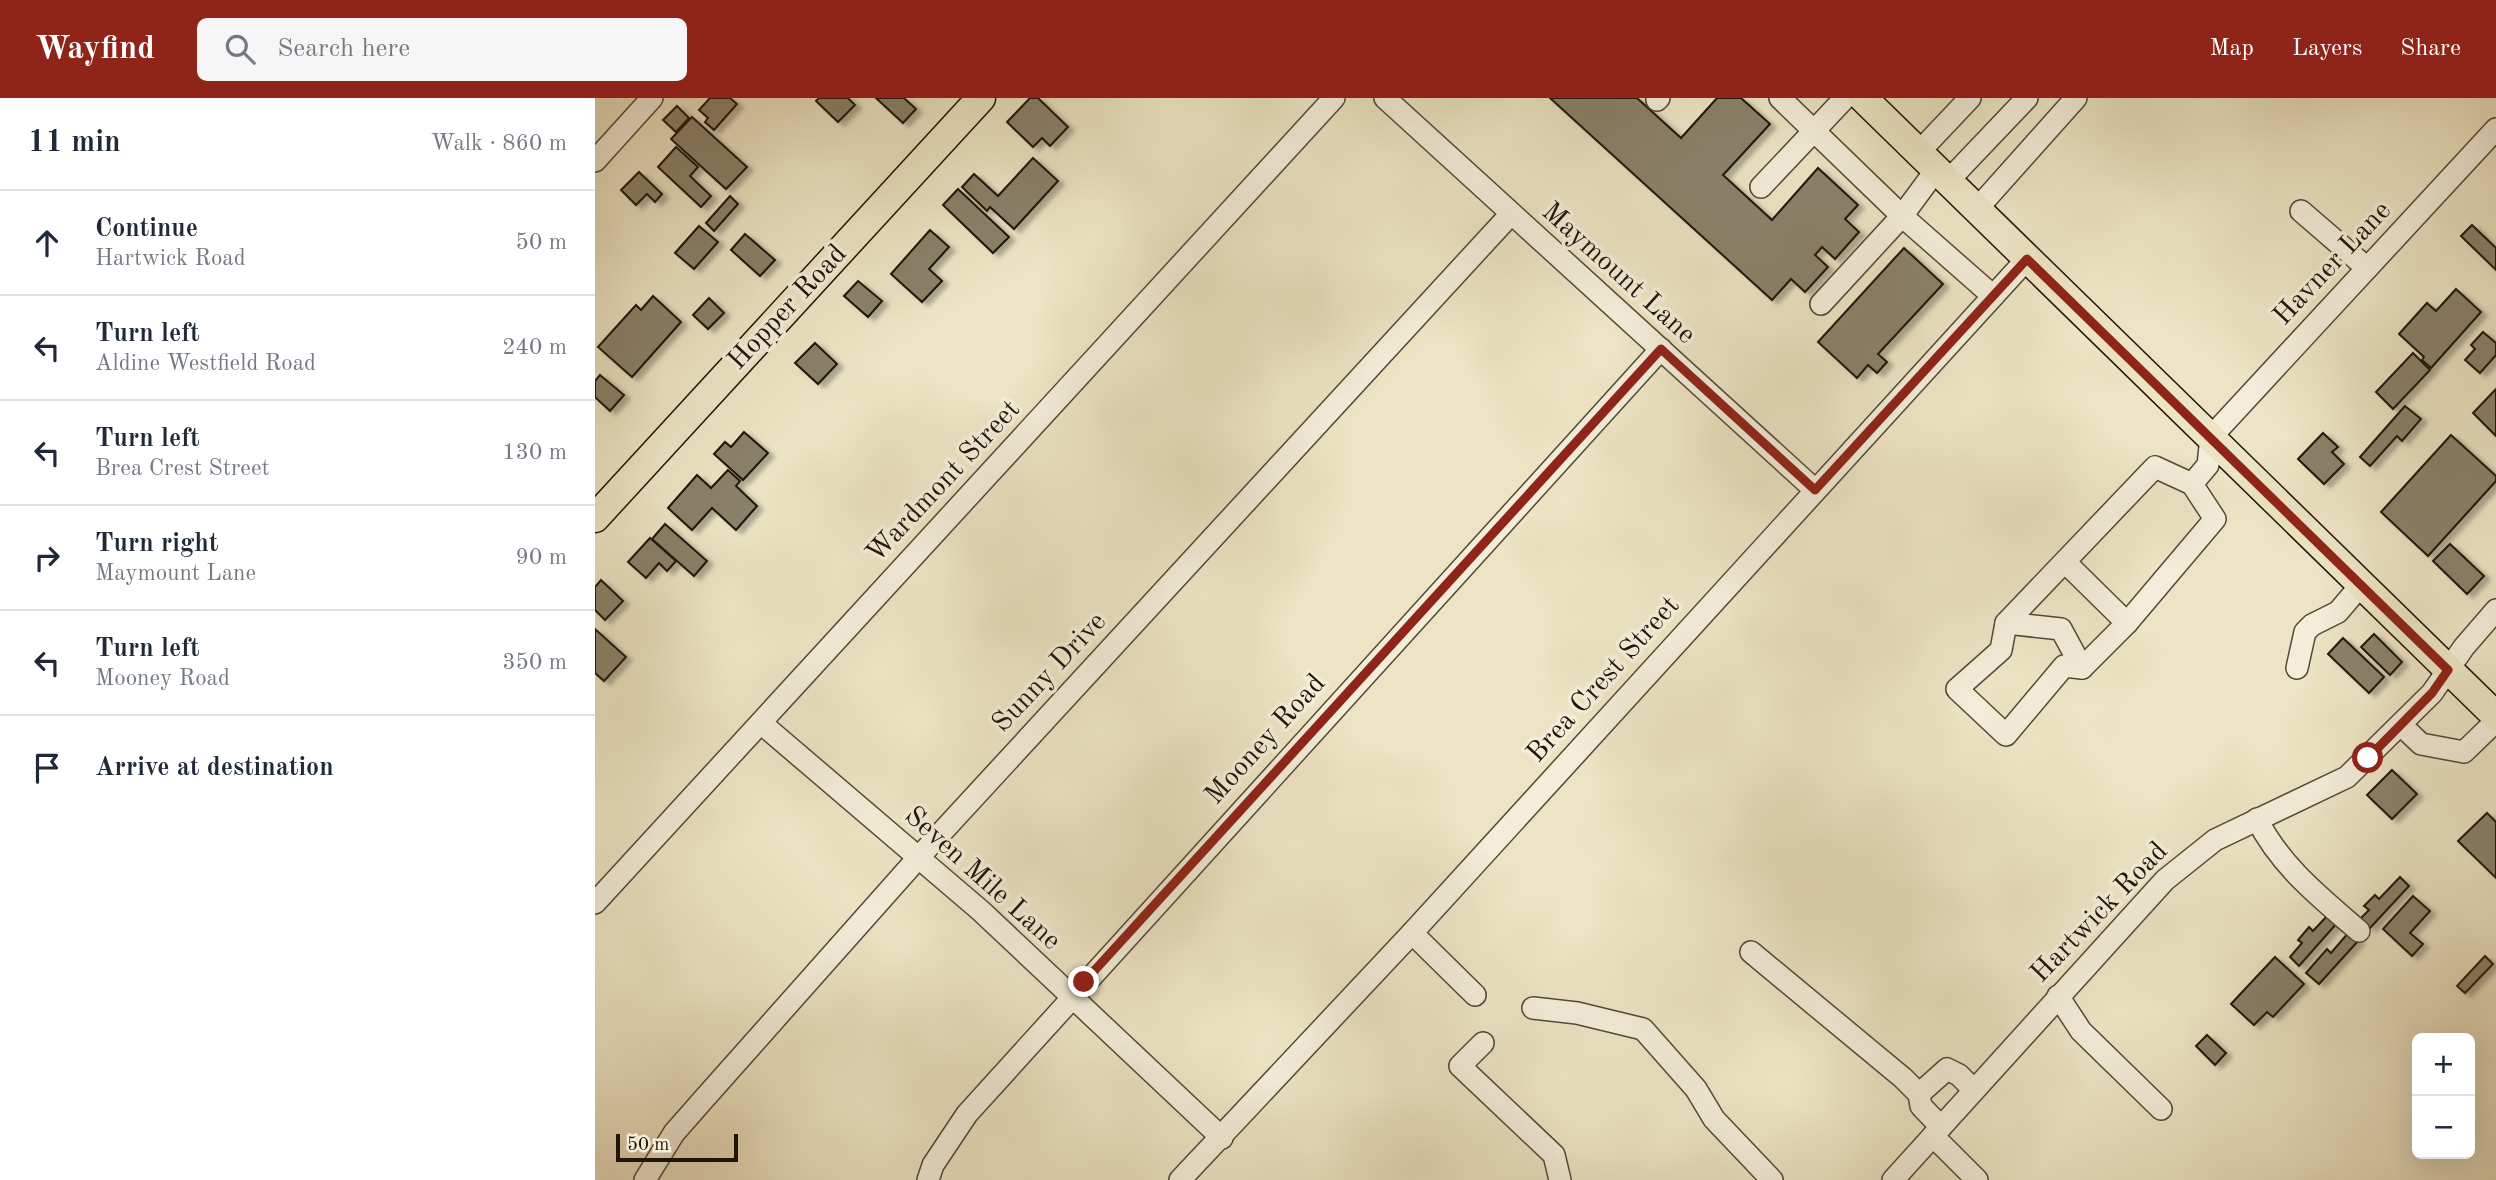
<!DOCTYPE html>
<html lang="en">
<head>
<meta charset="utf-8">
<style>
	body { margin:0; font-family:"Old Standard TT",serif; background:#f6f6f7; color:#1f2937 }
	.controls { position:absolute; right:21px; bottom:21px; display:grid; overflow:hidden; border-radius:10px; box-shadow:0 7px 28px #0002 }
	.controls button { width:63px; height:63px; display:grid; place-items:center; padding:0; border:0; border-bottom:2px solid #e0e1e3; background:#fff; color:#1f2937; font:35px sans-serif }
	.scale { position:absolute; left:21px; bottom:18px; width:122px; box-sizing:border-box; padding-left:7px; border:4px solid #1f1509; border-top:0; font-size:19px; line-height:24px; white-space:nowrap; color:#1f1509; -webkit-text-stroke:5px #f3edd9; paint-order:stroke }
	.stop { position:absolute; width:21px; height:21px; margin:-16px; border:5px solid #8f2418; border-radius:50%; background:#fff }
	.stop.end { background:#8f2418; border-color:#fff; box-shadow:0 2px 7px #0008 }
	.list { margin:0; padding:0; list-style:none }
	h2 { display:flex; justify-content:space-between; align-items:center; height:91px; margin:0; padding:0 28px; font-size:30px }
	h2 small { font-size:23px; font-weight:400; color:#747a83 }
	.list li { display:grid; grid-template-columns:46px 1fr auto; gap:21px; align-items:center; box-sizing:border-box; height:105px; padding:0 28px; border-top:2px solid #e0e1e3 }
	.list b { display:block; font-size:26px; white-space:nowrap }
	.list p { margin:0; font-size:23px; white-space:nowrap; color:#747a83 }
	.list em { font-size:23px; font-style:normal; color:#747a83 }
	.icon { flex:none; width:38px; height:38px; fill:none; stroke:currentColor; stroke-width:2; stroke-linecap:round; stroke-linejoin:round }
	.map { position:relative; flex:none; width:1901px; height:1082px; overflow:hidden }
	header { display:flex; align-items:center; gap:42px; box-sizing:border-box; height:98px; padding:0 35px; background:#8f2418; color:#fff }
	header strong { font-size:33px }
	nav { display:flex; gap:38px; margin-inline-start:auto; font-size:24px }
	.search { width:490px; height:63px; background:#f6f6f7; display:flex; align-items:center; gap:18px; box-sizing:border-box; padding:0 24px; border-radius:10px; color:#747a83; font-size:26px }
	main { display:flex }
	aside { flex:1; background:#fff }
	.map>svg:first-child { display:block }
	.building { fill:#8a816a; stroke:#1f1509; stroke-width:2; filter:url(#shadow) }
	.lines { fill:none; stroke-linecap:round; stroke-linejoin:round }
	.minor-casing { stroke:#524938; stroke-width:24 }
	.major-casing { stroke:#1f1509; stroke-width:31 }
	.minor { stroke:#f3edd9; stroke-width:21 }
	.major { stroke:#ece4c4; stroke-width:28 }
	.route { stroke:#8f2418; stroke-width:9 }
	.labels { text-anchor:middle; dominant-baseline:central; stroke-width:7; stroke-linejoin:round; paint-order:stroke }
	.street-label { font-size:28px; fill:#1f1509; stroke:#f3edd9 }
</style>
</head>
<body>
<header>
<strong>Wayfind</strong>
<div class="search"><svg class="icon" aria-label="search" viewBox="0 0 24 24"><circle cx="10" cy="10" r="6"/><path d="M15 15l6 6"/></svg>Search here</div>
<nav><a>Map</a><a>Layers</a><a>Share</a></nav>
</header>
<main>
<aside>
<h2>11 min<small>Walk · 860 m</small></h2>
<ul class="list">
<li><svg class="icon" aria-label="ahead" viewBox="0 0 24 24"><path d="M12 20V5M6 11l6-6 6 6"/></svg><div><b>Continue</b><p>Hartwick Road</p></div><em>50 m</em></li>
<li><svg class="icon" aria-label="left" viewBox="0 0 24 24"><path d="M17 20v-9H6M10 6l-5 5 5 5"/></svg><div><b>Turn left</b><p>Aldine Westfield Road</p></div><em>240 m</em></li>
<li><svg class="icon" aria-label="left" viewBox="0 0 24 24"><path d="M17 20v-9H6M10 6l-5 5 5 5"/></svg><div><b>Turn left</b><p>Brea Crest Street</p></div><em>130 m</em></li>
<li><svg class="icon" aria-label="right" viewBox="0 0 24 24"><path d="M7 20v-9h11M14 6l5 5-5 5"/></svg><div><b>Turn right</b><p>Maymount Lane</p></div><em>90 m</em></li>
<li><svg class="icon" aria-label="left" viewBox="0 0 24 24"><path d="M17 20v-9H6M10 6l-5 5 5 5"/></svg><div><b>Turn left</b><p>Mooney Road</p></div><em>350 m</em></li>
<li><svg class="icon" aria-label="arrive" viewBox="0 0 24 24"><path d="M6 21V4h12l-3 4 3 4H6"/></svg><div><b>Arrive at destination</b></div></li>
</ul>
</aside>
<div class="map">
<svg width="1901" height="1082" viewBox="0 0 1901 1082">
	<defs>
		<filter id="shadow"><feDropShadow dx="6" dy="3.5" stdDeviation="2" flood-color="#0004"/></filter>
	</defs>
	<rect width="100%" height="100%" fill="#ece4c4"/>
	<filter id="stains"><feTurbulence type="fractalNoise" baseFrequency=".00286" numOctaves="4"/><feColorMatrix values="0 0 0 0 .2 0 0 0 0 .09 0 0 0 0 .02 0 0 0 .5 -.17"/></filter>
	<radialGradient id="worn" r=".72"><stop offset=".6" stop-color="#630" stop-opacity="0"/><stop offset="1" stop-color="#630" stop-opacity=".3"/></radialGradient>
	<!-- building -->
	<g class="building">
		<path d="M115 0H135L142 6 119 32 110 24 113 20 104 12Z"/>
		<path d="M224 0H253L260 7 243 24 221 3Z"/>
		<path d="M281 0H309L321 11 308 25Z"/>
		<path d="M435 0H443L473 29 455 48 447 40 438 49 412 24Z"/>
		<path d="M955 0H1042L1086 40 1122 0H1146L1175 26 1128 77 1177 122 1223 70 1263 107 1250 121 1264 134 1240 161 1227 149 1220 157 1233 169 1210 194 1196 181 1177 202Z"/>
		<path d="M82 8 94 20 81 34 68 22Z"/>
		<path d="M97 19 152 69 131 91 76 41Z"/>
		<path d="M81 49 103 69 95 78 116 98 106 109 63 69Z"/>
		<path d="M438 60 463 83 419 131 395 109 392 113 367 89 379 76 403 98Z"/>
		<path d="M44 74 67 96 60 104 52 96 41 107 26 92Z"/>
		<path d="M363 91 414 139 398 155 348 107Z"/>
		<path d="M135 98 143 106 119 133 111 125Z"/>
		<path d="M1877 127 1901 150V172L1866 138Z"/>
		<path d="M104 128 123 144 99 171 80 155Z"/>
		<path d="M335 132 354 149 334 171 347 183 327 204 296 176Z"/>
		<path d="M150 136 180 162 165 178 136 152Z"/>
		<path d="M1309 150 1348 186 1283 256 1292 264 1282 275 1273 267 1262 280 1223 244Z"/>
		<path d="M263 183 287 203 273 219 249 198Z"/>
		<path d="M1861 191 1886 214 1836 270 1827 262 1829 259 1804 236 1832 205 1841 213Z"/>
		<path d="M58 198 86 224 37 279 3 249 41 207 46 212Z"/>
		<path d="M114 200 129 215 113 231 98 217Z"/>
		<path d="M1888 234 1901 245V257L1885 275 1870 262 1880 251 1876 247Z"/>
		<path d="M220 245 242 266 223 286 200 265Z"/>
		<path d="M1818 255 1835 272 1798 311 1781 294Z"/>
		<path d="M5 277 29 297 15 313 0 299V283Z"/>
		<path d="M1901 291V338L1878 315Z"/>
		<path d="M1810 308 1826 321 1807 343 1802 338 1775 368 1765 359Z"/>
		<path d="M149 334 173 355 148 382 119 356 130 344 136 349Z"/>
		<path d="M1728 335 1743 349 1737 354 1749 366 1729 386 1703 361Z"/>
		<path d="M1856 337 1901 378V383L1833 458 1786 414Z"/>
		<path d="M133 372 145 383 141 388 162 408 141 432 117 410 97 432 73 410 102 377 116 390Z"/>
		<path d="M70 426 112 463 99 478 57 441Z"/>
		<path d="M55 440 81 463 72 473 64 465 51 480 33 464Z"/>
		<path d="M1855 446 1889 478 1872 496 1838 463Z"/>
		<path d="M6 482 28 503 10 522 0 512V489Z"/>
		<path d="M0 531 31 559 9 583 0 575Z"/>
		<path d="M1779 536 1807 564 1795 577 1766 549Z"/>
		<path d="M1748 540 1789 579 1774 595 1733 556Z"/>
		<path d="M1797 672 1822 696 1797 721 1772 697Z"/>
		<path d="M1892 715 1901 724V780L1863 743Z"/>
		<path d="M1805 779 1814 788 1775 830 1765 821 1774 812 1769 808 1780 797 1784 801Z"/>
		<path d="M1818 798 1835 813 1815 835 1828 846 1817 858 1788 831Z"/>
		<path d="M1733 817 1742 825 1704 868 1695 859 1707 845 1703 842 1714 829 1718 833Z"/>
		<path d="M1754 834 1764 842 1724 886 1711 875 1732 851 1736 855Z"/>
		<path d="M1890 858 1898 866 1870 895 1862 888Z"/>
		<path d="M1680 859 1709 886 1678 919 1672 914 1659 927 1636 906Z"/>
		<path d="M1612 937 1631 955 1620 967 1601 948Z"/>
	</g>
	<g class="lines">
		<defs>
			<g id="minor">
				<path d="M790 0 1220 392"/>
				<path d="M1185 0 1307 118 1398 198"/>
				<path d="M1062 2 1064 0"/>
				<path d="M1323 55 1375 0"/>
				<path d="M0 63 57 0"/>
				<path d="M1352 84 1432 0"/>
				<path d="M1166 89 1250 0"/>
				<path d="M1381 112 1481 0"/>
				<path d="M1706 113 1772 170"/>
				<path d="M1226 206 1307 118 1341 72"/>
				<path d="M1560 369 1597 386 1620 421 1532 525 1487 570 1469 568 1411 637 1362 591 1406 552 1411 525Z"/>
				<path d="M1597 386 1613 367 1616 339 1901 31"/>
				<path d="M1471 465 1532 525"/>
				<path d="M1411 525 1466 531 1487 570"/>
				<path d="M1702 570 1710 534 1717 527 1743 514 1766 487"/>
				<path d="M166 625 386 813 627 1040"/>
				<path d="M1806 627 1826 646 1869 654 1901 623"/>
				<path d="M1662 721C1685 768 1726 800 1764 833"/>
				<path d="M0 805 739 0"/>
				<path d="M817 835 880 897"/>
				<path d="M1156 854 1308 980 1324 996 1326 1008 1346 1029"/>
				<path d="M1463 898 1486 933 1566 1011"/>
				<path d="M938 910 982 915 1048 931 1101 991 1119 1021 1177 1082"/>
				<path d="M888 945 865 968 959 1057 965 1082"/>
				<path d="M1324 996 1352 971 1364 977 1379 992"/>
				<path d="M1338 1038 1382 1082"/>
				<path d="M50 1082 79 1035 108 1002 323 760 915 117"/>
				<path d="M333 1082 338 1067 372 1016 1066 251"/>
				<path d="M585 1082 817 835 1432 161"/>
				<path d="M1298 1082 1570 782 1620 742 1752 679 1837 595 1869 549 1901 512"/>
			</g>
			<g id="major">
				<path d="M1268 0 1901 618"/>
				<path d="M0 420 386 0"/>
			</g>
		</defs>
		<!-- minor casing -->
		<use href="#minor" class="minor-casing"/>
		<!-- major casing -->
		<use href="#major" class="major-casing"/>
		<!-- minor -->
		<use href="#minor" class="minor"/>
		<!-- major -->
		<use href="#major" class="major"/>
	</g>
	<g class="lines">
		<!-- route -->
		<path class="route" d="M489 884 1066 251 1220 392 1432 161 1853 572 1837 595 1773 660"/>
	</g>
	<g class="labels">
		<!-- street labels -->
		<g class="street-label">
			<text transform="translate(1738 166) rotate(-47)">Havner Lane</text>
			<text transform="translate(1023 176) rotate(42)">Maymount Lane</text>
			<text transform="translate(193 210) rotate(-47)">Hopper Road</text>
			<text transform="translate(349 384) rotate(-47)">Wardmont Street</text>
			<text transform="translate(455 575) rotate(-47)">Sunny Drive</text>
			<text transform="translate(1009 582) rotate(-48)">Brea Crest Street</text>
			<text transform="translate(671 642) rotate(-48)">Mooney Road</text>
			<text transform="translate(387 781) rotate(42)">Seven Mile Lane</text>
			<text transform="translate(1505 815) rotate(-46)">Hartwick Road</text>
		</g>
	</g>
	<rect width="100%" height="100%" filter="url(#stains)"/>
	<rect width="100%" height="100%" fill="url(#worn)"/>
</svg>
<div class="controls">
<button>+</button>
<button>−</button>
</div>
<div class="scale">50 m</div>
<div class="stop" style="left:1773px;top:660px"></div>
<div class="stop end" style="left:489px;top:884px"></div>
</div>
</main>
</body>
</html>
